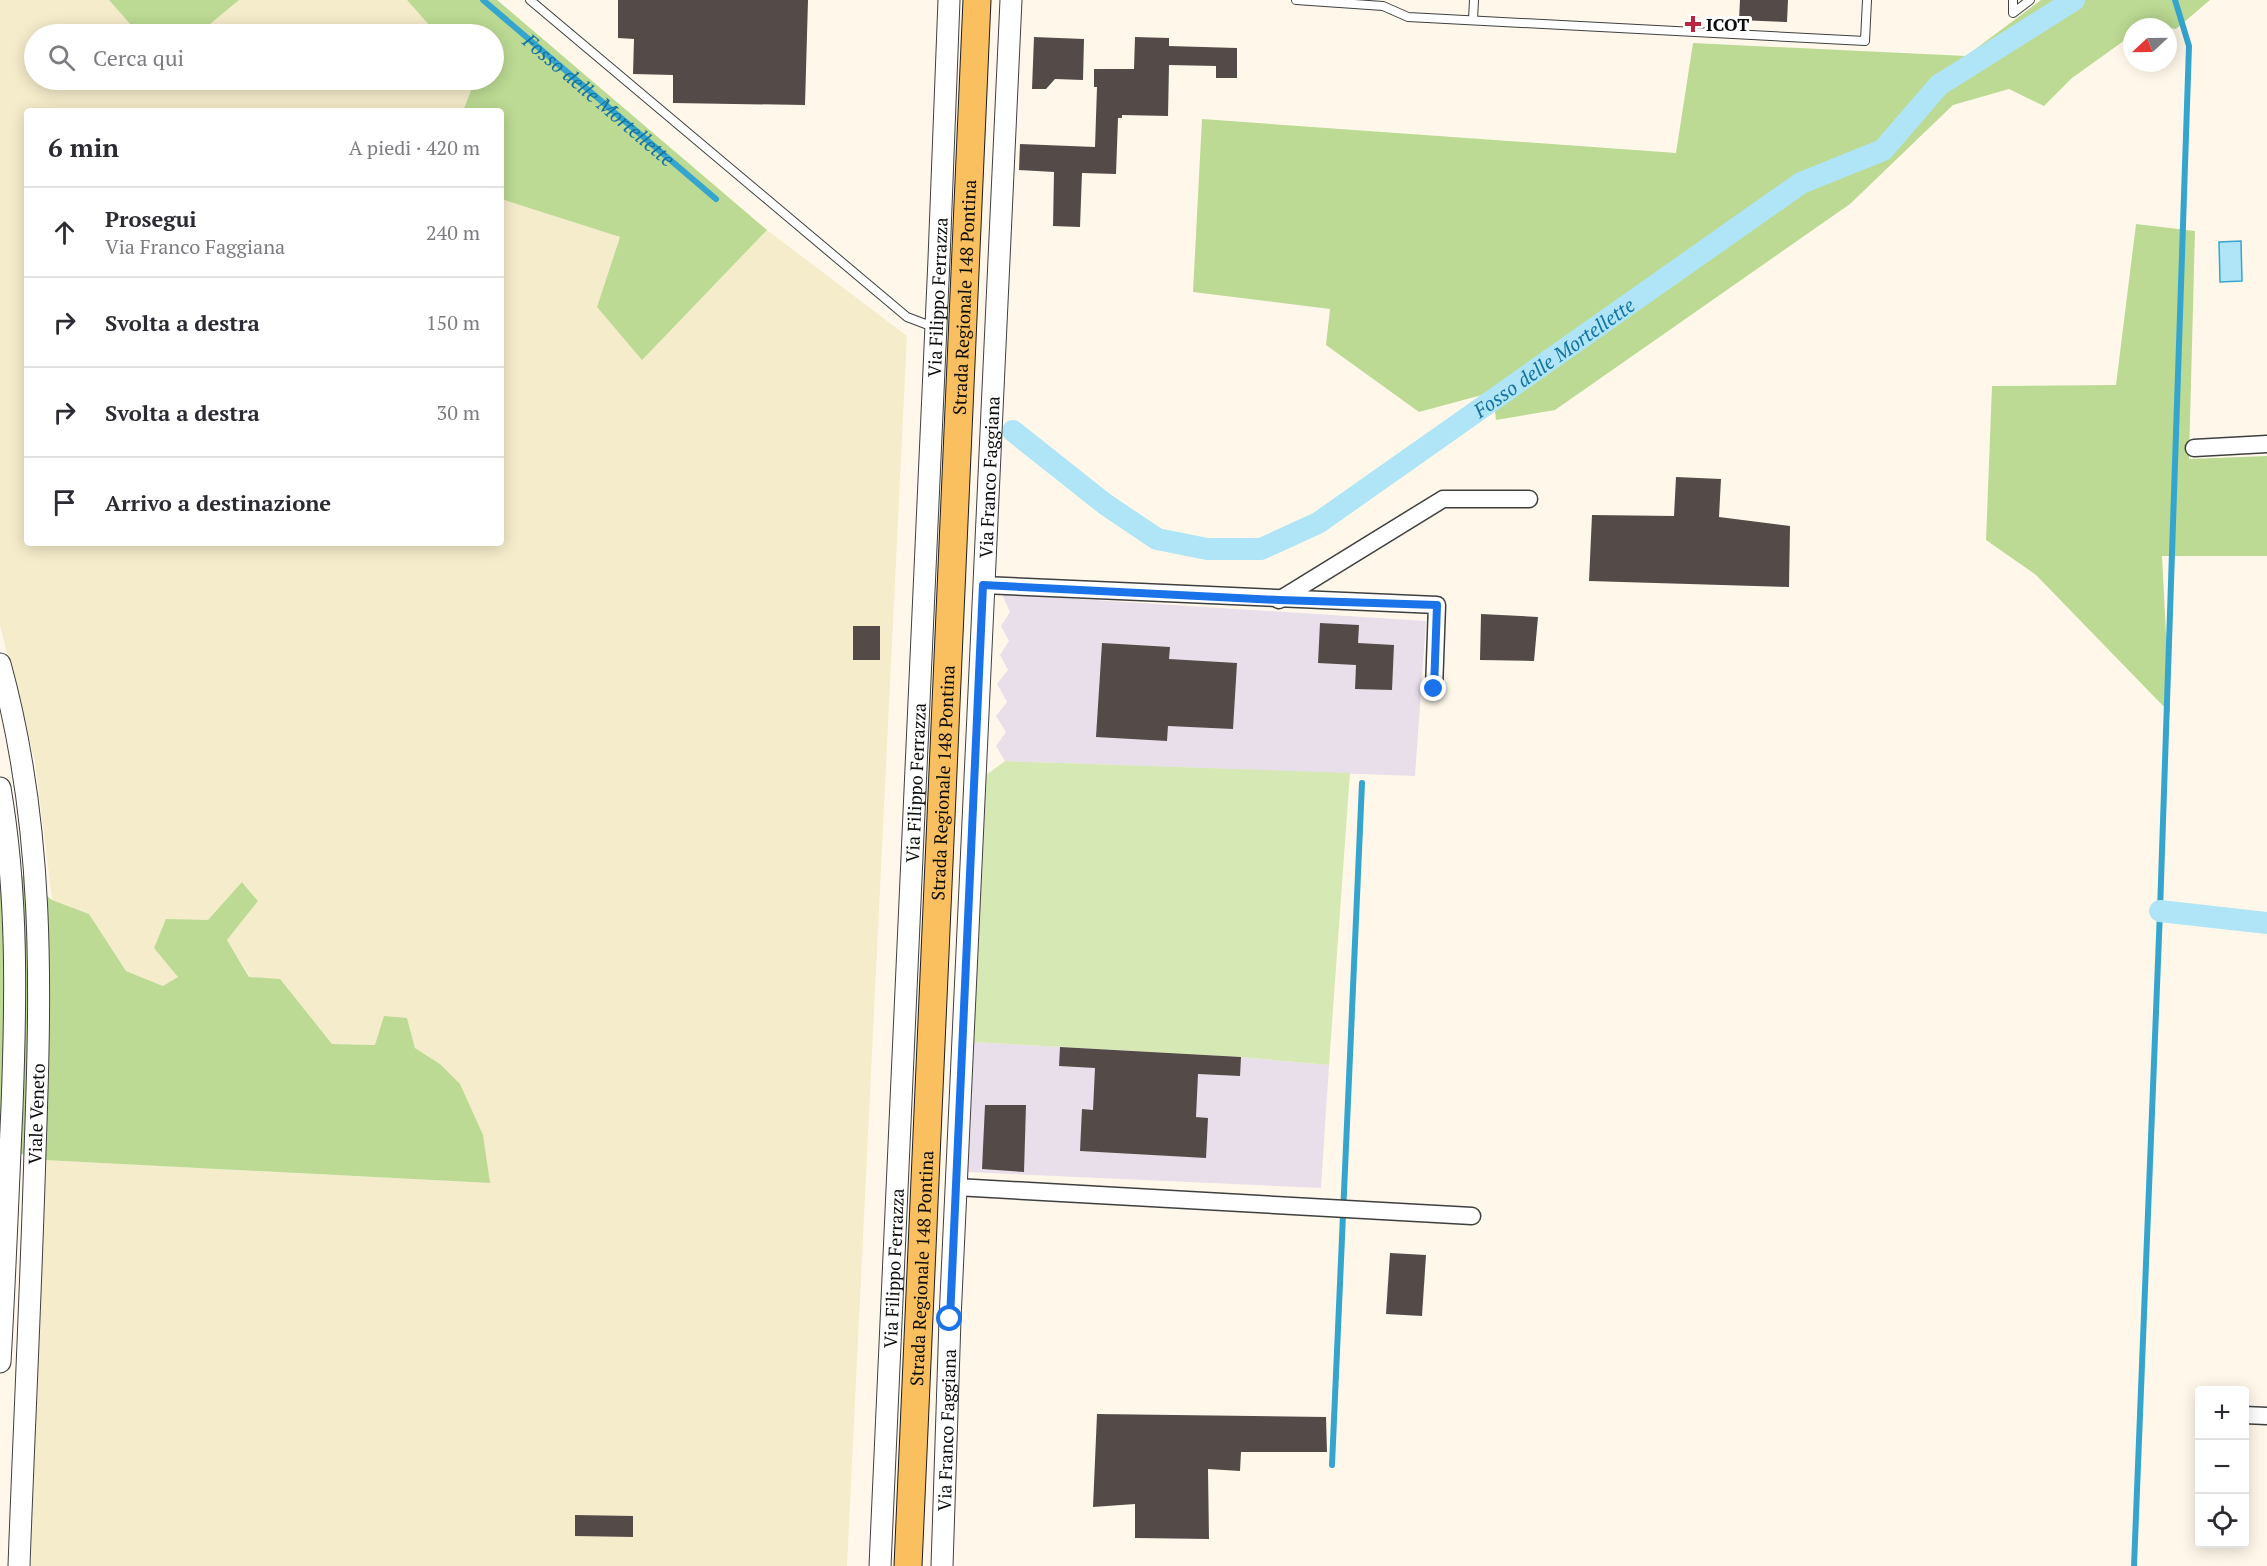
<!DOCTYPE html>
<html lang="it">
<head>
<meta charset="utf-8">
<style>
	body { margin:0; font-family:"PT Serif",serif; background:#f2f2f3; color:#2b2b33 }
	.controls { position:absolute; right:18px; bottom:18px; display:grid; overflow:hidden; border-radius:6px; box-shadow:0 3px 15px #0003 }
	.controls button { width:54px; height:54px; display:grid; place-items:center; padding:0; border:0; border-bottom:2px solid #e1e1e2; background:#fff; color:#2b2b33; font:30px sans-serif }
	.compass { position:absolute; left:2123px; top:18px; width:54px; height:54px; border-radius:50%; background:#fff; box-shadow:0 3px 15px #0003; rotate:248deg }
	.stop { position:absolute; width:18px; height:18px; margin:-14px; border:4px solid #1a73e8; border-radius:50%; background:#fff }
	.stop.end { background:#1a73e8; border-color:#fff; box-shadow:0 2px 6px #0008 }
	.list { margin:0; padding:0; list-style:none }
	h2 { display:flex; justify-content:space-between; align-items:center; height:78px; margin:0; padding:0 24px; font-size:26px }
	h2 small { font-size:20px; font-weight:400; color:#7c7c81 }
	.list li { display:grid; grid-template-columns:39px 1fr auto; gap:18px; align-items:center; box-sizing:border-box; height:90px; padding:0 24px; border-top:2px solid #e1e1e2 }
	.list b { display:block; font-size:22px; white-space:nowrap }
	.list p { margin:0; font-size:20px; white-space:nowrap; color:#7c7c81 }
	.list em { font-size:20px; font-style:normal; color:#7c7c81 }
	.icon { flex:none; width:33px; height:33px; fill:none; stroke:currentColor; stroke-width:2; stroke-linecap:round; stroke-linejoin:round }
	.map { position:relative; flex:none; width:2267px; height:1566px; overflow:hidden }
	.search { position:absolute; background:#fff; box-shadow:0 3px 15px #0003; left:24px; top:24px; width:480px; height:66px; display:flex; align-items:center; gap:15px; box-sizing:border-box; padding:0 21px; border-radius:33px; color:#7c7c81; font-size:22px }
	.panel { position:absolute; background:#fff; box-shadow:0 3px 15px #0003; left:24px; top:108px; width:480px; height:438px; border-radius:6px }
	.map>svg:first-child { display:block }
	.industrial { fill:#e8dfeb }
	.farmland { fill:#f5eccb }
	.green { fill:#d6e9b4 }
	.forest { fill:#bcda93 }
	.water { fill:#afe5f7; stroke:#35a5ce; stroke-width:1.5 }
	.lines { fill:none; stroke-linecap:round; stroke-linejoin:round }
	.stream { stroke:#35a5ce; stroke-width:6 }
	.canal { stroke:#afe5f7; stroke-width:22 }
	.building { fill:#544b48 }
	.service-casing { stroke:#3f3f3f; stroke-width:10 }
	.minor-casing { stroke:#3f3f3f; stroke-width:19 }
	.tertiary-casing { stroke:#3f3f3f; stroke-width:23 }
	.primary-casing { stroke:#1d1d1d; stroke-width:29 }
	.service { stroke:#fff; stroke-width:8 }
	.minor { stroke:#fff; stroke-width:16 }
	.tertiary { stroke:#fff; stroke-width:21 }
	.primary { stroke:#fac05f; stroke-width:27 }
	.route { stroke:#1a73e8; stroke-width:8 }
	.poi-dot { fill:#bc233e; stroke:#fff; stroke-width:2 }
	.labels { text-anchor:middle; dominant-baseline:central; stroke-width:6; stroke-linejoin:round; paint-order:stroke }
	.poi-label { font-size:18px; font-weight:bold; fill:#0c0c0c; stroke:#fff; text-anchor:start }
	.street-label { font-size:18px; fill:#0c0c0c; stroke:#fff }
	.water-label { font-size:20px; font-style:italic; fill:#14739e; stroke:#fff }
</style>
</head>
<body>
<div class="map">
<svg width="2267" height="1566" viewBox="0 0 2267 1566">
	<rect width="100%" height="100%" fill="#fff8ea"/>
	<!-- industrial -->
	<g class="industrial">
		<path d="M1002 594 1426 621 1415 776 1005 761 996 746 1006 732 996 716 1007 702 997 684 1008 670 1000 655 1009 641 1001 626 1010 612Z"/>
		<path d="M972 1042 1241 1057 1329 1065 1321 1188 967 1172Z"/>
	</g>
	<!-- farmland -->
	<g class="farmland">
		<path d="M0 0H109L139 34H34V80H475L463 111H27V543H501V199L620 237 597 307 642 359 767 230 907 336 847 1566H31L44 1160 489 1183 440 1064 415 1048 407 1018 376 1045 332 1044 280 980 250 977 227 940 258 901 243 882 208 920 178 977 164 986 126 971 89 914 52 900 35 761 0 626Z"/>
		<path d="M239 0H407L437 34H198Z"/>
	</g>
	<!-- green -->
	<path class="green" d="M1005 761 1350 773 1329 1065 1241 1057 972 1042 986 775Z"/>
	<!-- forest -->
	<g class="forest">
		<path d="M109 0H239L198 34H139Z"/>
		<path d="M407 0H497L767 230 642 360 597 307 620 237 501 199V111H463L475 80H494V34H437Z"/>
		<path d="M2041 0H2210L2176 29 2148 24 2143 27H2132V35L2072 78 2044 106 2009 89 1953 105 1850 204 1555 410 1496 420 1493 392 1419 412 1326 345 1330 309 1193 292 1202 119 1676 153 1693 43 1966 56Z"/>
		<path d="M2136 224 2195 231 2189 459 2267 456V556H2162L2170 713 2036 575 1986 540 1992 386 2116 385Z"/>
		<path d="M0 858 52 900 89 914 126 971 163 986 178 977 154 948 166 919 208 920 242 882 258 901 227 940 249 977 280 979 332 1044 375 1045 384 1016 407 1018 415 1048 440 1064 460 1084 483 1135 490 1183 44 1160 0 1148Z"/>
	</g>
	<!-- water -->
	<path class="water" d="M2241 241 2242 281 2220 282 2219 242Z"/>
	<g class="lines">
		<!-- stream -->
		<g class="stream">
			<path id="s1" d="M483 0 716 199"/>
			<path d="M1332 1465 1362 783"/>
			<path d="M2134 1566 2160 911 2189 46 2175 0"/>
		</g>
		<!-- canal -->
		<g class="canal">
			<path id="s2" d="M1013 431 1105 504 1157 539 1207 549H1261L1318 523 1801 183 1883 150 1939 85 2074 0"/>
			<path d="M2160 911 2267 923"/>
		</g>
	</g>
	<!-- building -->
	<g class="building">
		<path d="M618 0H808L805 105 673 103V75L633 74 634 39 618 38Z"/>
		<path d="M1740 0H1788L1787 22 1739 20Z"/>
		<path d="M1034 37 1084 39 1083 80 1055 79 1046 89H1032Z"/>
		<path d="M1135 37 1169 38V46L1237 48V78H1216V66L1169 65 1168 116 1122 115V118H1118L1116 174 1082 173 1080 227 1053 226 1054 172 1019 170 1020 144 1095 147 1097 87H1094V69H1134Z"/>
		<path d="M1676 477 1721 479 1719 517 1790 526 1789 587 1589 581 1592 515 1674 516Z"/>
		<path d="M1481 614 1538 617 1534 661 1480 660Z"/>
		<path d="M1320 623 1359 625 1358 643 1394 645 1392 690 1355 689 1356 665 1318 663Z"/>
		<rect x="853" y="626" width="27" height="34"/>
		<path d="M1102 643 1170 647 1169 659 1237 663 1233 729 1168 726 1167 741 1096 737Z"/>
		<path d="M1060 1047 1241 1057 1240 1076 1198 1074 1196 1117 1208 1118 1206 1158 1080 1151 1082 1109 1093 1110 1095 1068 1059 1066Z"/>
		<path d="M985 1105H1026L1024 1172 982 1169Z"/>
		<path d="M1390 1253 1426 1255 1422 1316 1386 1314Z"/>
		<path d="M1097 1414 1326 1417 1327 1452H1241L1240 1471 1208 1469 1209 1539 1135 1538V1504L1093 1507Z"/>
		<path d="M575 1515 633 1516V1537L575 1536Z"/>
	</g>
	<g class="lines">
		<defs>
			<g id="service">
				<path d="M530 0 907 317 936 328"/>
				<path d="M1296 0 1383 6 1408 17 1865 41 1867 0"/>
				<path d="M2013 0V13L2030 0"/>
				<path d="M1473 20 1474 0"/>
			</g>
			<g id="minor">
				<path d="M2194 448 2267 444"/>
				<path d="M983 585 1437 605 1434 689"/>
				<path d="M1279 600 1443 499H1529"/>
				<path d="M956 1187 1472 1216"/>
				<path d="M2244 1415 2267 1416"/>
			</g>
			<g id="tertiary">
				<path d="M0 664C45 827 41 985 35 1152 31 1290 24 1428 19 1566"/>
				<path d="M0 788C18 893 16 1000 12 1107 8 1192 5 1277 0 1362"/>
				<path id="s3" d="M880 1566 939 259 949 0"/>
				<path id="s4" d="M942 1566 950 1319 1011 0"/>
			</g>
			<g id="primary">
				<path id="s5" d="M908 1566 977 0"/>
			</g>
		</defs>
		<!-- service casing -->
		<use href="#service" class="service-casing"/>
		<!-- minor casing -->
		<use href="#minor" class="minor-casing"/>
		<!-- tertiary casing -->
		<use href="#tertiary" class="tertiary-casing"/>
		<!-- primary casing -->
		<use href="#primary" class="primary-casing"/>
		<!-- service -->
		<use href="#service" class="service"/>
		<!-- minor -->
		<use href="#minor" class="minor"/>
		<!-- tertiary -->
		<use href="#tertiary" class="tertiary"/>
		<!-- primary -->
		<use href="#primary" class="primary"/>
	</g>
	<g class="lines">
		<!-- route -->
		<path class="route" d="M950 1319 983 585 1279 600 1437 605 1434 689"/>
	</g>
	<!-- markers -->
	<path class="poi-dot" d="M1690 15h6v6h6v6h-6v6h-6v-6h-6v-6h6z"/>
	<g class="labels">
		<!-- poi labels -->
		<g class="poi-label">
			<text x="1706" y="24">ICOT</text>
		</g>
		<!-- street labels -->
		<g class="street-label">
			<text stroke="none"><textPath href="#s5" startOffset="1270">Strada Regionale 148 Pontina</textPath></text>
			<text stroke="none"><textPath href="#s3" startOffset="1270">Via Filippo Ferrazza</textPath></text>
			<text stroke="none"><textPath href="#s4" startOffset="1090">Via Franco Faggiana</textPath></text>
			<text stroke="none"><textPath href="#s3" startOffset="784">Via Filippo Ferrazza</textPath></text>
			<text stroke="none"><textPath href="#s5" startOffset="784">Strada Regionale 148 Pontina</textPath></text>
			<text transform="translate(36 1114) rotate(-88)">Viale Veneto</text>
			<text stroke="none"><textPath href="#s3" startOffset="298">Via Filippo Ferrazza</textPath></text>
			<text stroke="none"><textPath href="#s5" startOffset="298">Strada Regionale 148 Pontina</textPath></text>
			<text stroke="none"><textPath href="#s4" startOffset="136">Via Franco Faggiana</textPath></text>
		</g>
		<!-- water labels -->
		<g class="water-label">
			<text stroke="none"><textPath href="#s1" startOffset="153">Fosso delle Mortellette</textPath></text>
			<text stroke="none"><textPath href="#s2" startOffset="636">Fosso delle Mortellette</textPath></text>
		</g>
	</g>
</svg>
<div class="controls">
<button>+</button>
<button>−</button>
<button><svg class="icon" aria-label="locate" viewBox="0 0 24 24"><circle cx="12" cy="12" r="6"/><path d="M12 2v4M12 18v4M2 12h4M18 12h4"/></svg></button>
</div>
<svg class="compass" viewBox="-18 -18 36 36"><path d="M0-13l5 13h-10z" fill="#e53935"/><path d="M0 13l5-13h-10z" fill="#7c7c81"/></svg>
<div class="stop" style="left:950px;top:1319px"></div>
<div class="stop end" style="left:1434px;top:689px"></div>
<div class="search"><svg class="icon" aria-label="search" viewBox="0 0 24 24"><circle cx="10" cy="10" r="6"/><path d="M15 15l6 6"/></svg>Cerca qui</div>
<section class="panel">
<h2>6 min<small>A piedi · 420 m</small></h2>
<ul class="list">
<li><svg class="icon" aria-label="ahead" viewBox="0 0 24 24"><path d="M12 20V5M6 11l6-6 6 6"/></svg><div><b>Prosegui</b><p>Via Franco Faggiana</p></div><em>240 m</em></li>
<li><svg class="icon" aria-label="right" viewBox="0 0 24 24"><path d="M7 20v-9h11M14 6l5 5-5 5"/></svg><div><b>Svolta a destra</b></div><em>150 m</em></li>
<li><svg class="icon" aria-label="right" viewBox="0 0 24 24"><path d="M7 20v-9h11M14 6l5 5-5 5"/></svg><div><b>Svolta a destra</b></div><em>30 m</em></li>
<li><svg class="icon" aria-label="arrive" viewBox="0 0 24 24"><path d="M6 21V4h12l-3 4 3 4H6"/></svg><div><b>Arrivo a destinazione</b></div></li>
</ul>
</section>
</div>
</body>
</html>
